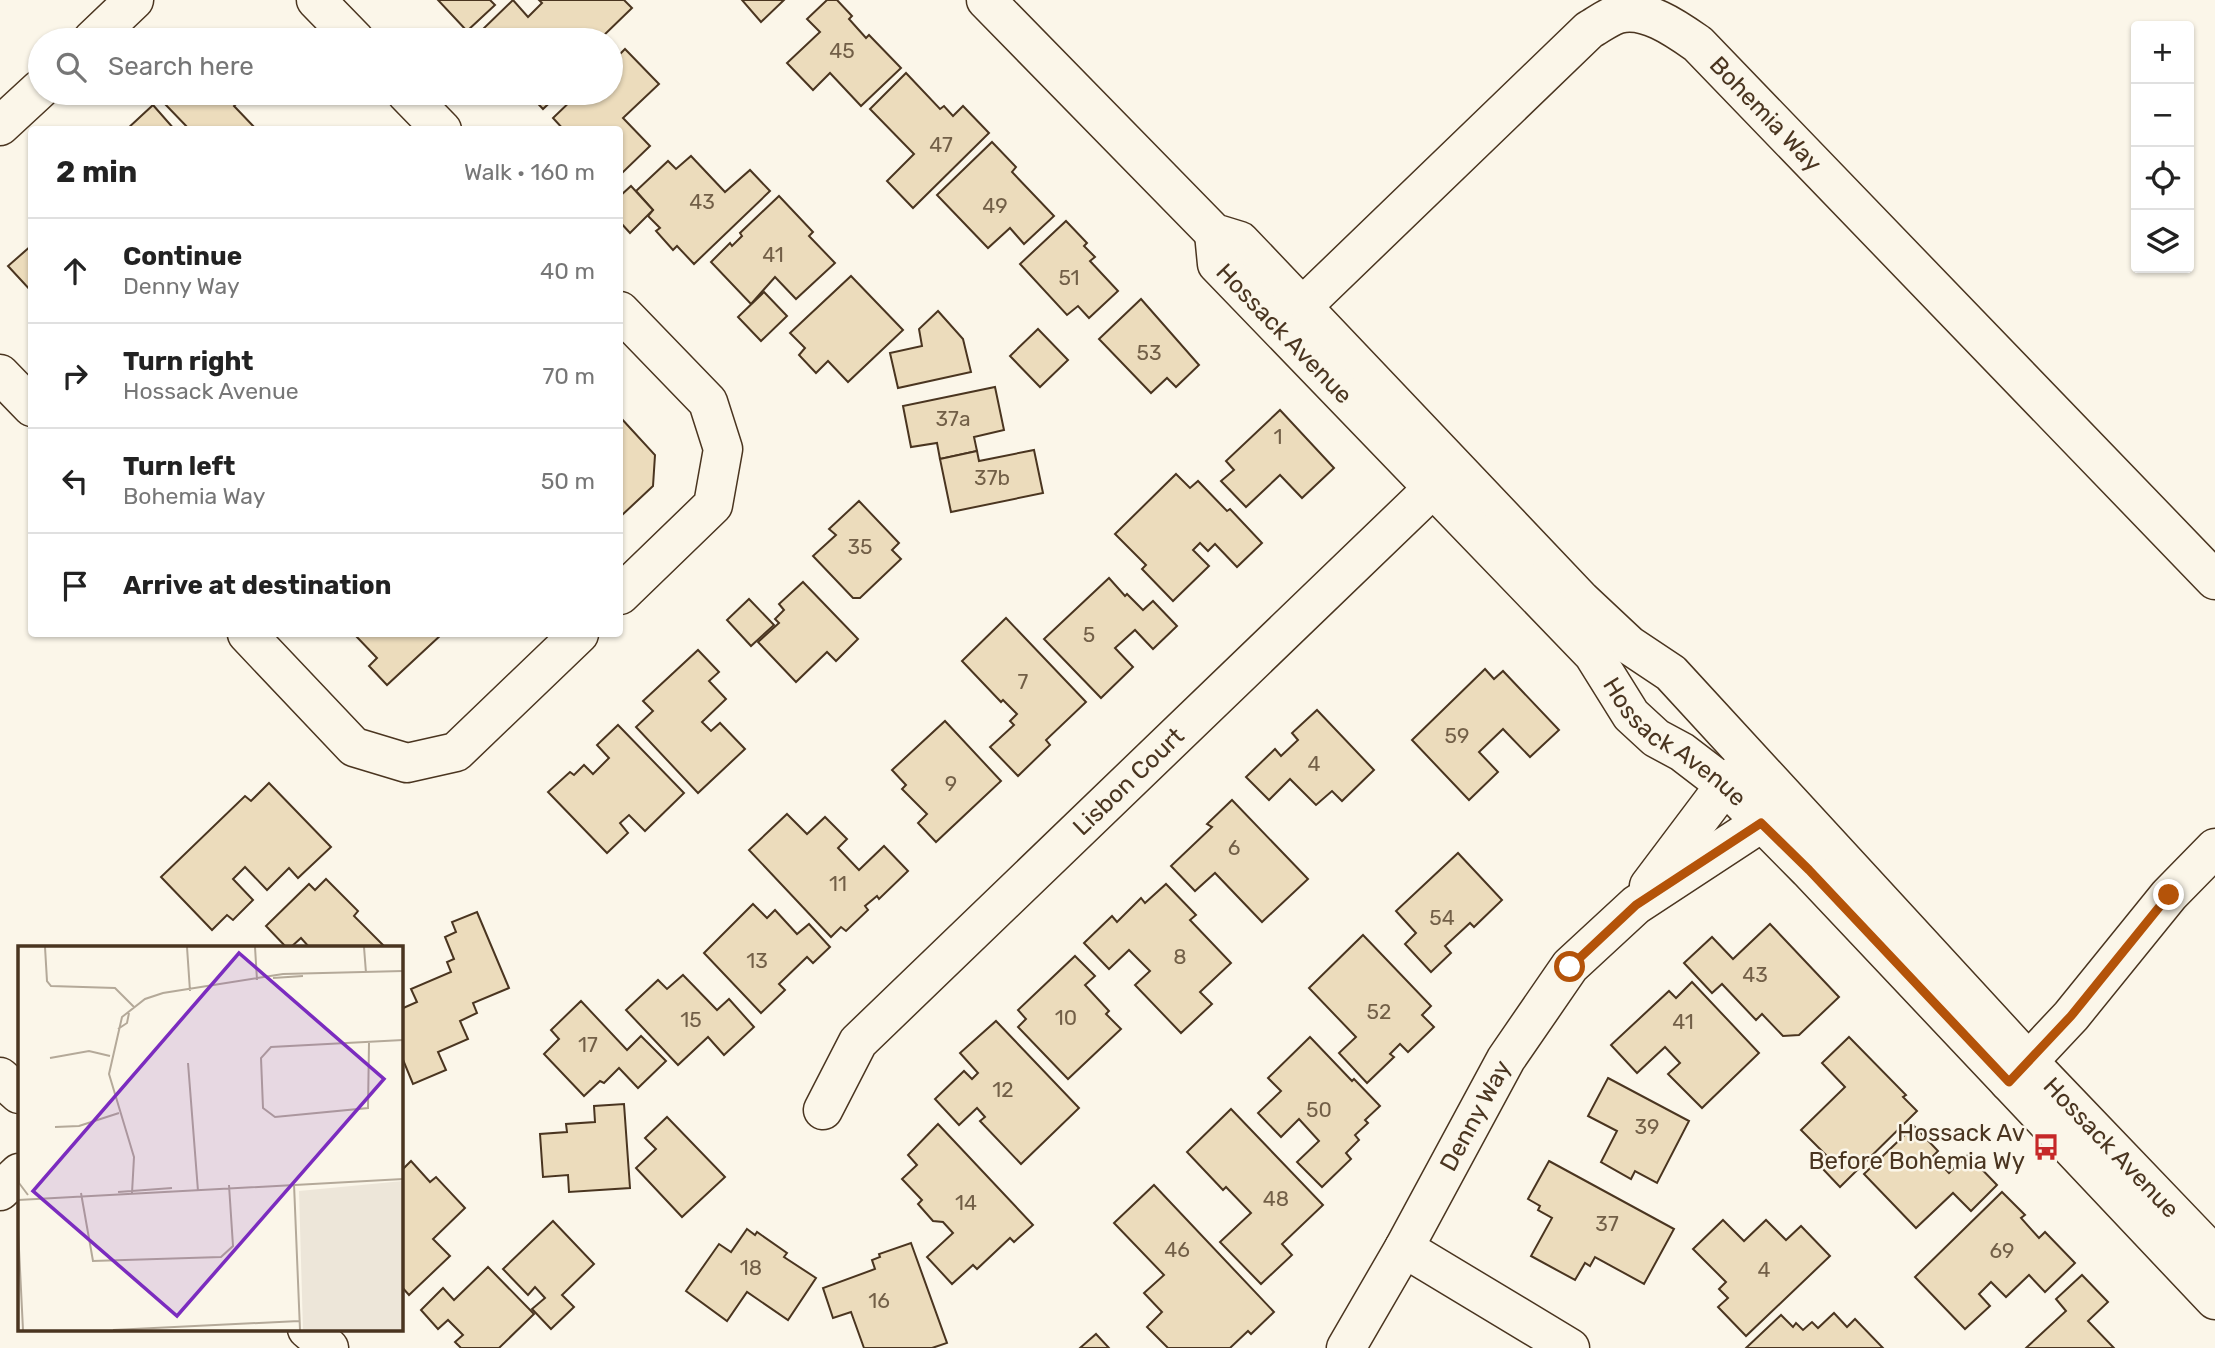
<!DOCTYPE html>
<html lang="en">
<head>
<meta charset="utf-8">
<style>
	body { margin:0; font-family:Rubik,sans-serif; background:#f2f2f2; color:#222 }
	.controls { position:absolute; right:21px; top:21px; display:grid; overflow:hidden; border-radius:7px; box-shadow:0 2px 5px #0004 }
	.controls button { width:63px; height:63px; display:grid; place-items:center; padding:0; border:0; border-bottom:2px solid #e0e0e0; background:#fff; color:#222; font:35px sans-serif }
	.stop { position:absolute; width:21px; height:21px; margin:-16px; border:5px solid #b45309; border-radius:50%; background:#fff }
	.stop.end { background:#b45309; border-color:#fff; box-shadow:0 2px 7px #0008 }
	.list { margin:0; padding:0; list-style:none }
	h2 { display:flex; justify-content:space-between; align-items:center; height:91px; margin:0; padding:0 28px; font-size:30px }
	h2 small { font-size:23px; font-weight:400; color:#767676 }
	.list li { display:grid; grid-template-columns:46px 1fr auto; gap:21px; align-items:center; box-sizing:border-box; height:105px; padding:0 28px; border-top:2px solid #e0e0e0 }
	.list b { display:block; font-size:26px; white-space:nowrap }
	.list p { margin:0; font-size:23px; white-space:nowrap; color:#767676 }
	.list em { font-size:23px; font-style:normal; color:#767676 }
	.icon { flex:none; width:38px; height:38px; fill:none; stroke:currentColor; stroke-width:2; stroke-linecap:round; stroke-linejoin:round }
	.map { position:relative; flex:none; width:2215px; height:1348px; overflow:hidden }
	.search { position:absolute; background:#fff; box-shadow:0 2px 5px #0004; left:28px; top:28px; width:595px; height:77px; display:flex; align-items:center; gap:18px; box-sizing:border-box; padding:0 24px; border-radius:38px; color:#767676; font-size:26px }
	.panel { position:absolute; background:#fff; box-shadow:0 2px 5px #0004; left:28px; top:126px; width:595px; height:511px; border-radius:7px }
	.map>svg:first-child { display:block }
	.building { fill:#ecdcbc; stroke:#4a3520; stroke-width:2 }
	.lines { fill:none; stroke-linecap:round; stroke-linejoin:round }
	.minor-casing { stroke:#4a3520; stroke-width:41 }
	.major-casing { stroke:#4a3520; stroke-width:41 }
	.minor { stroke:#fbf6e9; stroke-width:38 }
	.major { stroke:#fbf6e9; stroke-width:38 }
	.route { stroke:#b45309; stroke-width:9 }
	.labels { text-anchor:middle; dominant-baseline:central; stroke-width:5; stroke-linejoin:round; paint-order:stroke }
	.number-label { font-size:21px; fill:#725f47 }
	.street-label { font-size:24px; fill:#4a3520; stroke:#fbf6e9 }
	.poi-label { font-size:24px; fill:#4a3520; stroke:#fbf6e9; text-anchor:end }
	.inset-road { fill:none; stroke:#b4a999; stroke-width:2 }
	.view { fill:#7b2cbf; fill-opacity:0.15; stroke:#7b2cbf; stroke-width:3.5 }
	.inset-edge { fill:none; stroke:#4a3520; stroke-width:3.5 }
</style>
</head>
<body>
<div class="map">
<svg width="2215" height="1348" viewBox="0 0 2215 1348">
	<rect width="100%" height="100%" fill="#fbf6e9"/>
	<!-- building -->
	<g class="building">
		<path d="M438 0H490L495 5 467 31Z"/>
		<path d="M513 0 528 17 542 3 539 0H624L632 8 599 40H490L481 31Z"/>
		<path d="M742 0H784L761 22Z"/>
		<path d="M827 0H837L852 16 849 19 866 38 869 35 901 68 861 106 830 73 813 90 787 63 820 32 807 19Z"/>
		<path d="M625 49 659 84 623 118 650 146 620 175V130H564L553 118 579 93H611V63Z"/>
		<path d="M906 73 940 109 944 106 953 116 963 106 989 133 913 208 887 181 914 154 870 109Z"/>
		<path d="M175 93H248L234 106 257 130H190L164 103Z"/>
		<path d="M528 93H560L543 109Z"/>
		<path d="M153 105 175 130H126Z"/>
		<path d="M992 142 1016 167 1012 172 1054 216 1024 244 1010 228 988 248 937 195Z"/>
		<path d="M691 156 725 192 750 170 770 191 694 264 677 246 673 250 656 231 660 228 648 216 653 210 636 191 668 161 676 169Z"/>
		<path d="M631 186 653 210 630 233 620 222V196Z"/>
		<path d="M779 196 813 232 809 236 835 263 796 299 775 277 751 304 711 262 730 243 732 246 742 236 740 233Z"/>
		<path d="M1066 221 1087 243 1084 246 1095 257 1090 261 1118 291 1089 318 1078 306 1067 315 1020 264Z"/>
		<path d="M32 245V292L8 266Z"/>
		<path d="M851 276 903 330 848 382 828 361 816 373 799 355 805 348 790 333Z"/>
		<path d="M764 292 787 316 761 341 738 317Z"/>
		<path d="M1141 299 1199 365 1176 387 1167 378 1151 393 1099 339Z"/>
		<path d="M938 311 963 339 971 372 898 388 890 353 922 346 919 329Z"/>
		<path d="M1038 329 1068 360 1040 387 1010 356Z"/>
		<path d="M995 387 1004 430 974 437 977 451 940 459 937 443 911 447 903 406Z"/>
		<path d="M1280 410 1334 468 1302 498 1280 475 1246 507 1221 481 1234 470 1226 461Z"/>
		<path d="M620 417 655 455 653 486 620 517Z"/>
		<path d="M1034 450 1043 493 951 512 940 459 977 451 979 461Z"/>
		<path d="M1176 474 1190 488 1198 481 1227 511 1230 509 1262 543 1237 567 1215 544 1208 551 1200 543 1193 550 1209 566 1173 601 1142 569 1146 565 1115 534Z"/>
		<path d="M859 501 899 543 892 550 901 559 860 598H853L813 556 836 535 829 529Z"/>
		<path d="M1109 578 1125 596 1127 594 1143 610 1153 601 1177 626 1153 649 1135 630 1115 648 1133 667 1101 698 1044 639Z"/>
		<path d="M803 582 858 639 836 661 827 652 796 682 758 642 779 623 775 619 784 610 779 604Z"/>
		<path d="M749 599 774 625 751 646 727 620Z"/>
		<path d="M1006 618 1086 702 1046 740 1050 745 1018 776 990 747 1014 725 1010 721 1017 714 1003 700 1001 702 962 661Z"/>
		<path d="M354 634H442L387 685 369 666 377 658Z"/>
		<path d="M698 650 719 672 709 681 726 699 702 722 711 731 720 723 745 749 698 793 636 727 653 711 643 701Z"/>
		<path d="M1485 669 1494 679 1503 671 1559 730 1530 757 1503 729 1479 752 1498 772 1469 800 1412 740Z"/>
		<path d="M1317 710 1374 770 1342 801 1332 791 1316 805 1290 779 1269 800 1246 777 1275 749 1281 756 1298 740 1292 733Z"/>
		<path d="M945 721 1001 781 936 842 918 823 927 814 902 789 906 785 892 770Z"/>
		<path d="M618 725 684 793 645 831 629 815 620 823 628 833 607 853 548 792 570 772 574 775 584 765 593 774 609 758 597 745Z"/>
		<path d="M269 783 331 847 298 878 289 868 267 890 245 867 233 879 253 900 233 920 227 915 212 930 161 877 245 796 251 801Z"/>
		<path d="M1232 800 1308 879 1262 922 1215 873 1195 891 1171 866 1212 827 1207 824Z"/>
		<path d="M787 814 807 834 825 817 847 839 838 848 859 870 884 846 908 871 879 899 877 896 865 906 868 910 846 931 841 927 831 937 749 850Z"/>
		<path d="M1458 853 1502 900 1474 927 1470 923 1445 946 1451 953 1431 972 1405 944 1416 933 1396 911Z"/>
		<path d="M326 879 358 911 354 916 383 945 381 947H309L301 938 291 947H286L266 926 309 884 315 890Z"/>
		<path d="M1166 884 1196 915 1190 920 1231 963 1200 992 1212 1004 1181 1033 1135 985 1150 971 1129 950 1109 969 1084 943 1112 916 1117 922 1141 898 1145 903Z"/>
		<path d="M753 904 767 918 775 910 797 934 809 924 830 947 813 963 807 957 779 984 785 990 761 1013 704 953Z"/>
		<path d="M477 912 509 988 473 1003 477 1013 460 1021 468 1039 438 1052 446 1070 413 1084 401 1055V1009L417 1002 411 989 451 972 447 962 454 959 445 937 456 932 452 922Z"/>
		<path d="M1770 924 1839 997 1799 1035 1783 1036 1762 1014 1756 1020 1722 984 1712 993 1684 963 1712 937 1733 959Z"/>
		<path d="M1363 935 1431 1006 1422 1015 1434 1027 1408 1052 1400 1044 1390 1054 1394 1057 1367 1083 1339 1053 1356 1037 1309 988Z"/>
		<path d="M1075 956 1095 976 1085 985 1109 1011 1106 1014 1121 1029 1068 1079 1018 1027 1026 1019 1018 1010Z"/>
		<path d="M683 975 717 1010 729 999 754 1027 724 1055 708 1037 678 1065 626 1010 658 980 667 989Z"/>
		<path d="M1692 982 1759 1053 1702 1108 1668 1074 1680 1063 1665 1047 1637 1073 1611 1045 1669 991 1676 998Z"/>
		<path d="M581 1001 627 1050 641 1036 666 1061 638 1088 619 1068 604 1083 600 1081 584 1096 544 1054 559 1039 551 1030Z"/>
		<path d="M996 1021 1079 1108 1021 1164 980 1121 985 1117 977 1108 959 1125 935 1099 964 1071 972 1079 978 1073 960 1053Z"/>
		<path d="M1310 1037 1352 1081 1354 1079 1380 1106 1365 1120 1368 1123 1355 1135 1359 1140 1346 1153 1351 1159 1322 1187 1297 1162 1319 1141 1299 1119 1281 1137 1258 1113 1281 1091 1268 1078Z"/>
		<path d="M1849 1037 1906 1095 1903 1097 1917 1111 1840 1187 1821 1167 1829 1158 1801 1130 1845 1087 1822 1063Z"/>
		<path d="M1608 1078 1689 1121 1657 1183 1635 1171 1631 1179 1601 1162 1617 1131 1588 1116Z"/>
		<path d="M624 1104 630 1188 569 1192 568 1175 543 1177 540 1134 567 1132 566 1124 595 1122 594 1106Z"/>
		<path d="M1231 1109 1323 1205 1282 1244 1292 1255 1261 1284 1220 1242 1251 1213 1226 1187 1223 1190 1187 1152Z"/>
		<path d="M667 1117 725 1177 682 1217 636 1168 656 1149 645 1138Z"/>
		<path d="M938 1124 1033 1225 1014 1242 1010 1238 977 1269 973 1265 952 1284 927 1257 953 1233 943 1222 933 1221 918 1204 922 1200 902 1179 917 1165 908 1155Z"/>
		<path d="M1914 1126 1938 1151 1933 1156 1949 1173 1968 1155 1997 1185 1971 1211 1953 1193 1916 1228 1864 1174Z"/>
		<path d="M411 1161 430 1182 436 1177 465 1208 433 1239 450 1256 409 1295 401 1286V1171Z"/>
		<path d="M1549 1161 1674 1229 1644 1284 1595 1257 1590 1266 1585 1263 1575 1280 1531 1256 1552 1218 1538 1210 1540 1206 1528 1199Z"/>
		<path d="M1154 1185 1274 1312 1251 1334 1248 1331 1230 1348H1168L1147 1327 1162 1312 1144 1293 1164 1275 1114 1223Z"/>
		<path d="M2002 1192 2025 1215 2021 1218 2039 1238 2045 1232 2075 1263 2045 1292 2029 1275 2006 1297 1991 1282 1979 1294 1990 1306 1965 1329 1915 1277Z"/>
		<path d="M1723 1220 1744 1241 1766 1220 1786 1240 1801 1226 1830 1256 1746 1336 1718 1307 1728 1298 1719 1289 1726 1282 1693 1249Z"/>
		<path d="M553 1221 594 1264 562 1295 574 1307 551 1329 532 1309 545 1298 535 1287 528 1295 503 1269Z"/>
		<path d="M747 1229 755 1235 757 1232 787 1253 784 1257 816 1278 788 1320 747 1292 727 1321 686 1291 719 1244 731 1252Z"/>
		<path d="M911 1243 947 1343 932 1348H864L851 1312 833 1318 823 1288 875 1269 872 1260 880 1257 879 1254Z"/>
		<path d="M488 1267 534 1314 499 1348H461L455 1342 463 1335 448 1320 438 1329 421 1310 443 1288 454 1300Z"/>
		<path d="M2082 1275 2108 1302 2088 1321 2114 1348H2026L2066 1311 2056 1299Z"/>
		<path d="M1834 1313 1847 1327 1855 1319 1883 1348H1746L1781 1315 1793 1327 1796 1323 1803 1330 1812 1322 1818 1328Z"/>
		<path d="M1096 1334 1109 1348H1080Z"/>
	</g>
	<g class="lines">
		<defs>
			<g id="minor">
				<path d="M316 0 355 40"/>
				<path d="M92 40 134 0"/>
				<path d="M406 93 442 130"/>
				<path d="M0 126 40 89"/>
				<path d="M620 311 708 402 723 449 713 505 620 595"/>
				<path id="s1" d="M1280 328 1589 30C1598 25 1608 17 1618 14 1645 6 1678 30 1698 44L2215 580"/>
				<path d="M0 374 32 407"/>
				<path d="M247 634 354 747 407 763 456 752 579 634"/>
				<path d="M1649 886 1725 785 1750 762"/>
				<path d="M0 1077 19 1094"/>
				<path d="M2009 1082 2071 1016 2169 895 2215 848"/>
				<path id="s2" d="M823 1110 858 1042 1454 468"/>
				<path d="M0 1191 19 1173"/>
				<path d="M1404 1248 1570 1348"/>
				<path d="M307 1329 329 1348"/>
				<path id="s3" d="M1346 1348 1404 1248 1506 1059 1570 966 1636 905 1761 823 1785 799"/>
			</g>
			<g id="major">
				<path id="s4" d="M986 0 1214 233 1240 241 1581 600 1629 645 1671 673 2029 1062 2215 1256"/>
				<path id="s5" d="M1214 233 1217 264 1593 654 1631 715 1656 738 1682 752 1725 785 1809 870 2215 1300"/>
			</g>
		</defs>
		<!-- minor casing -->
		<use href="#minor" class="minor-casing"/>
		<!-- major casing -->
		<use href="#major" class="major-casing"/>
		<!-- minor -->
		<use href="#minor" class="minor"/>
		<!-- major -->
		<use href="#major" class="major"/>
	</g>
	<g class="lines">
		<!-- route -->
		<path class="route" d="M1570 967 1636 905 1761 823 1809 870 2009 1082 2071 1016 2169 895"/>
	</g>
	<!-- icons -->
	<defs>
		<symbol id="bus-bare" viewBox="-9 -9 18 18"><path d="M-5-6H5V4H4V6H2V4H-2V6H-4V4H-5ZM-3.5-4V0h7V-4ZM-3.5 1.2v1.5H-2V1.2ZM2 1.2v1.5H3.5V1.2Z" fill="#c62828" stroke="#fbf6e9" stroke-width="2.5" paint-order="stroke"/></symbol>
	</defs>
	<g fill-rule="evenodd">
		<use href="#bus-bare" x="2027" y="1128" width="38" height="38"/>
	</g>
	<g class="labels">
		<!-- number labels -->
		<g class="number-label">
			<text x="842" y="50">45</text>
			<text x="941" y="144">47</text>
			<text x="702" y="201">43</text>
			<text x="995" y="205">49</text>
			<text x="773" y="254">41</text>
			<text x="1069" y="277">51</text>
			<text x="1149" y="352">53</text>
			<text x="953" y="418">37a</text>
			<text x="1278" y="436">1</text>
			<text x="992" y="477">37b</text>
			<text x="860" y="546">35</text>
			<text x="1089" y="634">5</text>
			<text x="1023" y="681">7</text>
			<text x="1457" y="735">59</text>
			<text x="1314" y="763">4</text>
			<text x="951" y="783">9</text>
			<text x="1234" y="847">6</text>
			<text x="838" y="883">11</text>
			<text x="1442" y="917">54</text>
			<text x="1180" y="956">8</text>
			<text x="757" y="960">13</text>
			<text x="1755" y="974">43</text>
			<text x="1379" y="1011">52</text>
			<text x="1066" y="1017">10</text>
			<text x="691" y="1019">15</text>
			<text x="1683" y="1021">41</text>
			<text x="588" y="1044">17</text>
			<text x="1003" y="1089">12</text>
			<text x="1319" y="1109">50</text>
			<text x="1647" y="1126">39</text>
			<text x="1276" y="1198">48</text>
			<text x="966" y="1202">14</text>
			<text x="1607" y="1223">37</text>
			<text x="1177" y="1249">46</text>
			<text x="2002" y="1250">69</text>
			<text x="751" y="1267">18</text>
			<text x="1764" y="1269">4</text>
			<text x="879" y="1300">16</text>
		</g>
		<!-- street labels -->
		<g class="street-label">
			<text stroke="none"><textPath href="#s1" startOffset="648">Bohemia Way</textPath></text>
			<text stroke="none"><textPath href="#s5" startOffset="128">Hossack Avenue</textPath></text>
			<text stroke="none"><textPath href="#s5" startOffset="695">Hossack Avenue</textPath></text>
			<text stroke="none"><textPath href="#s2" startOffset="452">Lisbon Court</textPath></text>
			<text stroke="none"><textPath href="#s3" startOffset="266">Denny Way</textPath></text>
			<text stroke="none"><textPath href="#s4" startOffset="1612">Hossack Avenue</textPath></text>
		</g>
		<!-- poi labels -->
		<g class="poi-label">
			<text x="2025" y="1133">Hossack Av<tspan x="2025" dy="28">Before Bohemia Wy</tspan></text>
		</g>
	</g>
	<!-- overview -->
	<g transform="translate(18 946)">
		<rect width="385" height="385" fill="#fbf6e9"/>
		<path d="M385 235V384H285L281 245Z" fill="#ede6d9"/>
		<path class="inset-road" d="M27 1 29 35 33 40 97 42 116 61M169 1 172 45M237 1 239 34M346 1 348 27M255 32 285 30M100 83 109 77 111 67M351 97 350 162 257 171 245 162 243 112 253 101 385 94M32 112 71 105 92 110M170 117 180 245M37 181 61 180 101 167M0 203 1 237 10 249M276 238 282 384M100 246 154 242M63 247 75 315 203 311 215 300 211 239M114 247 116 211 91 128 104 71 127 53 145 47 265 28 385 25M0 254 385 233M0 283 5 384M95 384 281 375"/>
		<path class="view" d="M221 7 366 133 159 370 15 245Z"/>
		<rect width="385" height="385" class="inset-edge"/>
	</g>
</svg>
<div class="controls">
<button>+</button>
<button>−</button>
<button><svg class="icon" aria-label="locate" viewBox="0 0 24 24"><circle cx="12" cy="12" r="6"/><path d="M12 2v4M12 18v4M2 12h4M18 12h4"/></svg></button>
<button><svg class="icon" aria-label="layers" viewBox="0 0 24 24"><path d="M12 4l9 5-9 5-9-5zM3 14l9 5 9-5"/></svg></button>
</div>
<div class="stop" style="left:1570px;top:967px"></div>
<div class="stop end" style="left:2169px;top:895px"></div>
<div class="search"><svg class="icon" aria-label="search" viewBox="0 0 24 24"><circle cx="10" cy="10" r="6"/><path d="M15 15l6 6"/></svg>Search here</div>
<section class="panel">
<h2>2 min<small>Walk · 160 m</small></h2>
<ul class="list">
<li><svg class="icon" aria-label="ahead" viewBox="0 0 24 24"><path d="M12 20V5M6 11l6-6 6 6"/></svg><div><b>Continue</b><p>Denny Way</p></div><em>40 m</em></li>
<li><svg class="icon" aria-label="right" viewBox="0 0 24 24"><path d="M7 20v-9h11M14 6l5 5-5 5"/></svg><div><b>Turn right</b><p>Hossack Avenue</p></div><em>70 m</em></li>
<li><svg class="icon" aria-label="left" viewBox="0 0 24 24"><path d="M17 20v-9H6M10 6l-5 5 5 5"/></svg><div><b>Turn left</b><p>Bohemia Way</p></div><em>50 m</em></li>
<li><svg class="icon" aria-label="arrive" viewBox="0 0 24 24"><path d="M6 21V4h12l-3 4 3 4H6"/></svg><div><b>Arrive at destination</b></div></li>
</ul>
</section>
</div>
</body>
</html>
